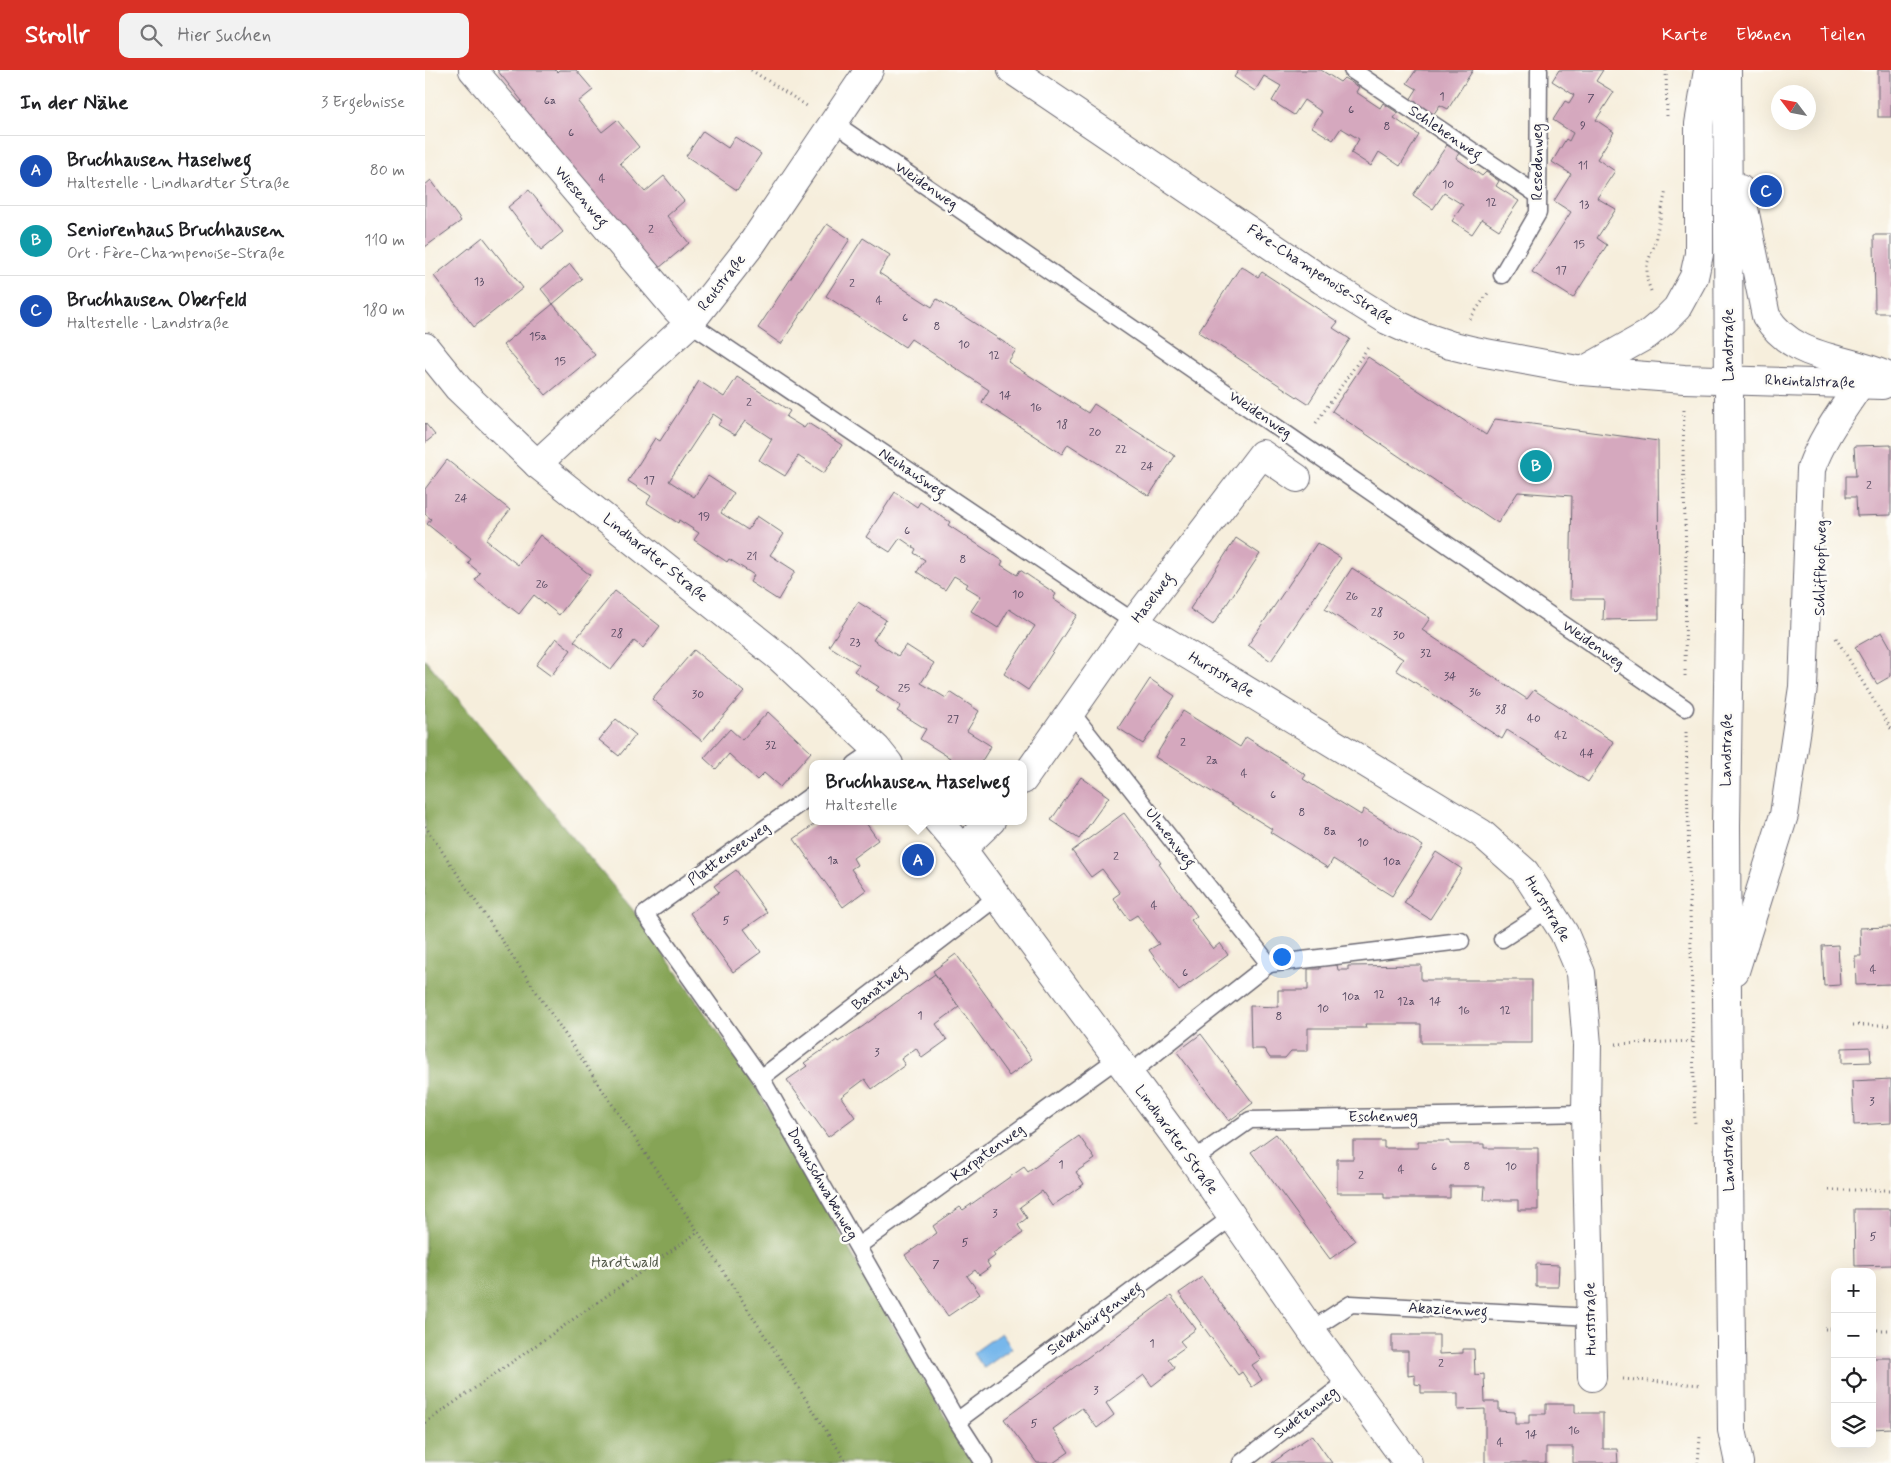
<!DOCTYPE html>
<html lang="de">
<head>
<meta charset="utf-8">
<style>
	body { margin:0; font-family:Mynerve,sans-serif; background:#f2f2f2; color:#202124 }
	.controls { position:absolute; right:15px; bottom:15px; display:grid; overflow:hidden; border-radius:10px; box-shadow:0 5px 20px #0002 }
	.controls button { width:45px; height:45px; display:grid; place-items:center; padding:0; border:0; border-bottom:1px solid #e0e0e0; background:#fff; color:#202124; font:25px sans-serif }
	.compass { position:absolute; left:1346px; top:15px; width:45px; height:45px; border-radius:50%; background:#fff; box-shadow:0 5px 20px #0002; rotate:302deg }
	.you { position:absolute; left:856px; top:886px; width:18px; height:18px; margin:-12px; border:4px solid #fff; border-radius:50%; background:#1a73e8; box-shadow:0 0 0 8px #1a73e833 }
	.badge { display:grid; place-items:center; width:32px; height:32px; border-radius:50%; background:#d93025; color:#fff; font-size:16px; font-weight:700 }
	.pin { position:absolute; translate:-50% -50%; border:2px solid #fff; box-shadow:0 1px 5px #0006 }
	.popup { position:absolute; left:384px; top:690px; width:218px; height:65px; box-sizing:border-box; display:grid; place-content:center; border-radius:10px; background:#fff; filter:drop-shadow(0 1px 4px #0005); font-size:16px; white-space:nowrap; color:#757577 }
	.popup b { font-size:19px; color:#202124 }
	.popup::after { content:''; position:absolute; left:50%; top:100%; margin-left:-10px; border:10px solid transparent; border-top-color:#fff }
	.list { margin:0; padding:0; list-style:none }
	h2 { display:flex; justify-content:space-between; align-items:center; height:65px; margin:0; padding:0 20px; font-size:21px }
	h2 small { font-size:16px; font-weight:400; color:#757577 }
	.list li { display:grid; grid-template-columns:32px 1fr auto; gap:15px; align-items:center; box-sizing:border-box; height:70px; padding:0 20px; border-top:1px solid #e0e0e0 }
	.list b { display:block; font-size:19px; white-space:nowrap }
	.list p { margin:0; font-size:16px; white-space:nowrap; color:#757577 }
	.list em { font-size:16px; font-style:normal; color:#757577 }
	.icon { flex:none; width:28px; height:28px; fill:none; stroke:currentColor; stroke-width:2; stroke-linecap:round; stroke-linejoin:round }
	.map { position:relative; flex:none; width:1466px; height:1393px; overflow:hidden }
	header { display:flex; align-items:center; gap:30px; box-sizing:border-box; height:70px; padding:0 25px; background:#d93025; color:#fff }
	header strong { font-size:24px }
	nav { display:flex; gap:28px; margin-inline-start:auto; font-size:18px }
	.search { width:350px; height:45px; background:#f2f2f2; display:flex; align-items:center; gap:12px; box-sizing:border-box; padding:0 18px; border-radius:10px; color:#757577; font-size:19px }
	main { display:flex }
	aside { flex:1; background:#fff }
	.map>svg:first-child { display:block }
	.forest { fill:#86a456; stroke:#546348 }
	.water { fill:#77b7eb; stroke:#4c6c93 }
	.building { fill:#d5a8be }
	.lines { fill:none; stroke-linecap:round; stroke-linejoin:round }
	.service-casing { stroke:#6c6973; stroke-width:19 }
	.minor-casing { stroke:#6c6973; stroke-width:30 }
	.tertiary-casing { stroke:#6c6973; stroke-width:30 }
	.path { stroke:#6c6973; stroke-width:3; stroke-dasharray:1 4; stroke-linecap:butt }
	.service { stroke:#fff; stroke-width:16 }
	.minor { stroke:#fff; stroke-width:28 }
	.tertiary { stroke:#fff; stroke-width:28 }
	.labels { text-anchor:middle; dominant-baseline:central; stroke-width:5; stroke-linejoin:round; paint-order:stroke }
	.number-label { font-size:12px; fill:#4f445c }
	.street-label { font-size:15px; fill:#22223b; stroke:#fdfcf7 }
	.park-label { font-size:15px; fill:#515848; stroke:#fdfcf7 }
</style>
</head>
<body>
<header>
<strong>Strollr</strong>
<div class="search"><svg class="icon" aria-label="search" viewBox="0 0 24 24"><circle cx="10" cy="10" r="6"/><path d="M15 15l6 6"/></svg>Hier suchen</div>
<nav><a>Karte</a><a>Ebenen</a><a>Teilen</a></nav>
</header>
<main>
<aside>
<h2>In der Nähe<small>3 Ergebnisse</small></h2>
<ul class="list">
<li><span class="badge" style="background:#1a4fb4">A</span><div><b>Bruchhausen Haselweg</b><p>Haltestelle · Lindhardter Straße</p></div><em>80 m</em></li>
<li><span class="badge" style="background:#0f9aa8">B</span><div><b>Seniorenhaus Bruchhausen</b><p>Ort · Fère-Champenoise-Straße</p></div><em>110 m</em></li>
<li><span class="badge" style="background:#1a4fb4">C</span><div><b>Bruchhausen Oberfeld</b><p>Haltestelle · Landstraße</p></div><em>180 m</em></li>
</ul>
</aside>
<div class="map">
<svg width="1466" height="1393" viewBox="0 0 1466 1393">
	<rect width="100%" height="100%" fill="#fdfcf7"/>
	<filter id="ink" filterUnits="userSpaceOnUse"><feTurbulence type="fractalNoise" baseFrequency=".02" numOctaves="2"/><feDisplacementMap in="SourceGraphic" scale="10" xChannelSelector="R" yChannelSelector="G"/><feConvolveMatrix kernelMatrix="1 2 1 2 8 2 1 2 1" color-interpolation-filters="sRGB"/></filter>
	<filter id="wash" filterUnits="userSpaceOnUse"><feTurbulence type="fractalNoise" baseFrequency=".0096" numOctaves="4" result="noise"/><feDisplacementMap in="SourceGraphic" scale="20" xChannelSelector="R" yChannelSelector="G"/><feGaussianBlur stdDeviation="1.12" result="paint"/><feColorMatrix in="noise" values="0 0 0 0 0 0 0 0 0 0 0 0 0 0 0 0 0 1.4 0 .05"/><feComposite in="paint" operator="in"/></filter>
	<g filter="url(#wash)">
		<rect width="100%" height="100%" fill="#f6eedc"/>
		<!-- forest -->
		<path class="forest" d="M0 589 208 840 328 1012 525 1355 549 1393H0Z"/>
		<!-- water -->
		<path class="water" d="M576 1263 587 1278 559 1298 548 1283Z"/>
		<g id="blocks">
			<!-- building -->
			<g class="building">
				<path d="M72 0H130L132 2 134 0H151L168 20 153 32 177 62 192 50 214 77 195 93 220 122 239 106 259 131 242 146 264 173 228 203 92 36 97 31Z"/>
				<path d="M814 0H896L915 12 919 8 934 17 931 22 955 38 958 33 973 43 969 48 994 65 975 96 954 82 946 96 926 83 934 69 916 58 908 70 887 57 897 42 879 30 869 45 847 31 856 16 839 6 830 21 809 7Z"/>
				<path d="M991 0H1048L1023 39 1015 35 1008 45 985 30 992 19 982 13Z"/>
				<path d="M1134 0H1178L1171 11 1189 22 1171 50 1189 62 1172 89 1190 101 1172 128 1191 139 1172 168 1182 175 1148 228 1107 202 1146 142 1129 131 1146 104 1127 92 1141 69 1144 71 1148 63 1128 50 1140 31 1144 33 1149 25 1127 11Z"/>
				<rect x="1453" y="0" width="13" height="47"/>
				<path d="M278 61 303 78 310 67 336 84 312 120 261 86Z"/>
				<path d="M1022 75 1034 83 1031 88 1057 106 1061 102 1074 111 1071 116 1094 131 1074 160 1057 149 1047 164 1027 151 1038 135 1019 123 1008 139 988 125Z"/>
				<path d="M6 110 36 151 0 177V115Z"/>
				<path d="M104 120 138 162 116 180 83 137Z"/>
				<path d="M402 154 425 169 356 274 333 258Z"/>
				<path d="M1449 165H1466V243H1450Z"/>
				<path d="M58 167 98 218 49 257 9 206Z"/>
				<path d="M438 168 465 185 454 203 507 237 512 229 591 280 583 292 663 343 669 334 750 386 724 426 643 374 637 384 557 332 564 320 486 269 480 277 401 226Z"/>
				<path d="M145 194 157 209 128 234 116 219Z"/>
				<path d="M816 196 833 207 837 202 913 252 908 258 925 269 883 334 773 262Z"/>
				<path d="M128 234 170 285 121 325 78 275Z"/>
				<path d="M943 287 1061 365 1070 349 1233 371 1234 549 1178 550 1179 529H1145L1147 426 1093 422 1073 453 907 341Z"/>
				<path d="M312 307 365 341 361 347 379 358 383 353 417 375 399 403 373 386 360 406 334 390 347 369 320 351 310 365 293 355 297 350 288 344 244 411 269 427 283 406 309 423 296 443 323 460 332 446 359 464 345 485 370 501 353 530 325 512 329 505 304 489 302 492 269 470 274 463 254 450 253 453 222 433 226 426 203 411 230 368 235 371 274 311 299 327Z"/>
				<path d="M0 353 10 365 0 373Z"/>
				<path d="M1466 375V445L1432 446 1431 427H1421V406H1431L1429 376Z"/>
				<path d="M22 390 85 440 61 470 93 495 115 465 165 505 134 545 109 525 94 544 50 510 55 503 43 493 46 489 2 454 6 449 0 444V419Z"/>
				<path d="M470 422 492 437 495 432 525 452 523 455 578 491 576 495 592 505 595 500 631 524 628 529 652 545 603 620 579 604 610 556 584 539 573 558 546 541 556 526 541 517 543 514 529 506 520 520 492 502 500 490 489 483 491 479 475 468 465 482 441 467Z"/>
				<path d="M811 468 835 484 788 555 765 539Z"/>
				<path d="M892 473 916 488 846 591 823 575Z"/>
				<path d="M927 498 1005 548 997 560 1102 629 1109 620 1189 672 1163 712 1082 660 1077 669 971 600 978 589 900 539Z"/>
				<path d="M190 521 235 556 218 578 209 571 186 600 149 571Z"/>
				<path d="M433 532 461 550 448 570 473 586 481 575 509 593 496 613 521 628 525 622 554 641 542 661 566 676 555 694H524L521 692 525 688 495 669 501 659 472 641 476 636 451 620 454 617 429 601 434 595 404 576Z"/>
				<path d="M1457 562 1466 578V606L1452 614 1430 577Z"/>
				<path d="M131 568 146 580 126 606 111 595Z"/>
				<path d="M269 580 319 622 277 671 227 629Z"/>
				<path d="M725 609 750 626 718 674 693 658Z"/>
				<path d="M758 641 815 677 821 667 881 705 878 709 936 745 939 739 998 776 967 826 908 789 903 798 845 762 847 759 730 687Z"/>
				<path d="M343 642 386 682 355 717 339 703 332 710 304 684 291 699 279 688 305 659 317 670Z"/>
				<path d="M191 649 211 665 194 686 174 670Z"/>
				<path d="M656 707 684 727 654 769 626 750Z"/>
				<path d="M699 743 736 793 734 794 772 846 766 850 788 879 795 873 803 885 754 921 724 880 734 874 712 845 704 850 688 828 695 823 677 799 666 807 647 781Z"/>
				<path d="M394 751H443L441 753 453 770 428 788 432 795 426 799 441 820 418 837 369 769Z"/>
				<path d="M1011 782 1037 799 1005 849 979 833Z"/>
				<path d="M311 800 342 843 319 859 336 882 308 902 265 843 294 822 289 816Z"/>
				<path d="M1466 857V914L1431 915 1430 886H1436L1435 858Z"/>
				<path d="M1413 875 1415 915 1399 916 1397 876Z"/>
				<path d="M531 884 607 989 584 1006 508 901Z"/>
				<path d="M895 895H912L913 900H923V896L996 895V910H1107V973H996V954H940L941 958H883V981H866L860 988H845L839 979H826L825 936 853 937V920H883V899H895Z"/>
				<path d="M510 904 534 937 511 954 522 970 497 988 491 978 476 989 480 995 447 1019 440 1009 416 1027 430 1047 403 1067 362 1010 382 996 379 993 412 970 413 972 437 957Z"/>
				<path d="M776 964 828 1033 804 1051 752 982Z"/>
				<path d="M1445 977 1446 992 1417 993V978Z"/>
				<path d="M1466 1009V1053L1429 1055 1427 1011Z"/>
				<path d="M851 1064 930 1171 905 1189 826 1082Z"/>
				<path d="M654 1066 670 1089 651 1102 659 1114 627 1136 617 1121 595 1137 602 1148 593 1155 598 1163 568 1183 570 1186 562 1192 565 1197 554 1205 550 1200 542 1206 555 1224 523 1246 480 1185 512 1163 508 1156 535 1137 538 1140 599 1097 603 1102Z"/>
				<path d="M928 1071H959V1078H993V1071H1025V1074H1059V1078H1113V1140H1093V1130H1059L1060 1116H1025V1128H959V1123H912V1089H928Z"/>
				<path d="M1429 1139H1466V1195L1430 1196Z"/>
				<path d="M1111 1194 1134 1195 1133 1217H1111Z"/>
				<path d="M777 1207 836 1289 827 1295 837 1310 827 1317 817 1302 813 1305 754 1223Z"/>
				<path d="M746 1226 771 1259 755 1271 760 1277 743 1289 750 1298 727 1316 719 1305 681 1333 689 1345 672 1358 657 1338 628 1359 644 1382 628 1393H612L579 1349Z"/>
				<path d="M967 1265H1014V1284L1038 1283V1279H1049L1050 1305 1059 1304 1060 1332H1074V1341L1090 1342V1354H1104V1344H1121V1334H1150V1343H1178V1379H1192L1193 1393H1148V1377H1121V1393H1060V1339L1033 1340V1323H996V1315L990 1314V1305L983 1306V1281H967Z"/>
				<path d="M1447 1288H1466V1358L1447 1359Z"/>
				<path d="M887 1365 907 1393H847Z"/>
			</g>
		</g>
	</g>
	<g filter="url(#ink)">
		<use href="#blocks" fill-opacity="0" stroke="#6c6973" stroke-width="1"/>
		<g class="lines">
			<defs>
				<g id="service">
					<path d="M927 0 1113 125"/>
					<path d="M409 53 1260 638"/>
					<path d="M1077 205 1113 143 1114 0"/>
					<path d="M265 253 709 552"/>
					<path d="M646 642 844 894 703 1005"/>
					<path d="M430 694 452 679"/>
					<path d="M388 724 220 844 336 1008 532 1351 559 1393"/>
					<path d="M1077 869 1124 839"/>
					<path d="M844 894 1036 871"/>
					<path d="M336 1008 572 827"/>
					<path d="M768 1090 825 1050 1161 1043"/>
					<path d="M433 1176 692 989"/>
					<path d="M886 1260 926 1234 1166 1247"/>
					<path d="M532 1351 807 1147"/>
					<path d="M816 1393 923 1311"/>
				</g>
				<g id="minor">
					<path d="M48 0 252 240 265 253"/>
					<path d="M587 0 897 210 962 250 995 265 1025 275 1050 281 1158 301 1259 309 1457 315"/>
					<path d="M0 277 33 318 112 394 355 588 452 679 464 694"/>
					<path d="M112 394 265 253 326 175 444 0"/>
					<path d="M709 552 1056 763 1100 802 1139 863 1156 903 1162 975 1161 1043 1167 1307"/>
					<path d="M598 710 709 552 837 384 872 408"/>
					<path d="M513 751 537 779 768 1090 886 1260 983 1393"/>
					<path d="M537 779 566 751"/>
				</g>
				<g id="tertiary">
					<path d="M1302 0 1305 479 1301 756 1302 927 1307 1360 1314 1393"/>
					<path d="M1315 119 1341 246C1371 293 1421 285 1466 308"/>
					<path d="M1158 301 1222 265 1240 250 1252 238 1269 207 1274 184V54L1283 0"/>
					<path d="M1310 901 1359 745 1378 617 1386 399C1397 367 1416 343 1435 314"/>
				</g>
			</defs>
			<!-- service casing -->
			<use href="#service" class="service-casing"/>
			<!-- minor casing -->
			<use href="#minor" class="minor-casing"/>
			<!-- tertiary casing -->
			<use href="#tertiary" class="tertiary-casing"/>
			<!-- path -->
			<g class="path">
				<path d="M326 0 382 36"/>
				<path d="M1241 0 1242 47"/>
				<path d="M1226 221 1222 210V194L1229 176 1241 120"/>
				<path d="M1045 249 1063 223"/>
				<path d="M1259 340 1258 386 1261 483 1260 609"/>
				<path d="M891 353 944 276"/>
				<path d="M1411 568 1466 659"/>
				<path d="M1261 662 1270 1056"/>
				<path d="M0 756 273 1162 422 1393"/>
				<path d="M1428 955H1466"/>
				<path d="M1191 974 1268 971"/>
				<path d="M1404 1120H1466"/>
				<path d="M1400 1259H1410"/>
				<path d="M1447 1260H1466"/>
				<path d="M1198 1309 1276 1315"/>
				<path d="M0 1353 273 1162"/>
				<path d="M1273 1393 1275 1367"/>
			</g>
			<!-- service -->
			<use href="#service" class="service"/>
			<!-- minor -->
			<use href="#minor" class="minor"/>
			<!-- tertiary -->
			<use href="#tertiary" class="tertiary"/>
		</g>
	</g>
	<g class="labels">
		<!-- number labels -->
		<g class="number-label">
			<text x="1017" y="27">1</text>
			<text x="1166" y="29">7</text>
			<text x="125" y="31">6a</text>
			<text x="926" y="40">6</text>
			<text x="1158" y="56">9</text>
			<text x="962" y="57">8</text>
			<text x="146" y="63">6</text>
			<text x="1158" y="96">11</text>
			<text x="177" y="109">4</text>
			<text x="1023" y="115">10</text>
			<text x="1066" y="133">12</text>
			<text x="1159" y="135">13</text>
			<text x="226" y="160">2</text>
			<text x="1154" y="175">15</text>
			<text x="1136" y="201">17</text>
			<text x="54" y="212">13</text>
			<text x="427" y="214">2</text>
			<text x="454" y="231">4</text>
			<text x="480" y="248">6</text>
			<text x="512" y="257">8</text>
			<text x="113" y="267">15a</text>
			<text x="539" y="275">10</text>
			<text x="569" y="286">12</text>
			<text x="135" y="292">15</text>
			<text x="580" y="326">14</text>
			<text x="324" y="333">2</text>
			<text x="611" y="338">16</text>
			<text x="637" y="355">18</text>
			<text x="670" y="363">20</text>
			<text x="696" y="380">22</text>
			<text x="722" y="397">24</text>
			<text x="224" y="411">17</text>
			<text x="1444" y="416">2</text>
			<text x="36" y="429">24</text>
			<text x="279" y="447">19</text>
			<text x="482" y="461">6</text>
			<text x="327" y="487">21</text>
			<text x="538" y="490">8</text>
			<text x="117" y="515">26</text>
			<text x="593" y="525">10</text>
			<text x="927" y="527">26</text>
			<text x="952" y="543">28</text>
			<text x="192" y="564">28</text>
			<text x="974" y="566">30</text>
			<text x="430" y="573">23</text>
			<text x="1001" y="584">32</text>
			<text x="1025" y="607">34</text>
			<text x="479" y="619">25</text>
			<text x="1050" y="623">36</text>
			<text x="273" y="625">30</text>
			<text x="1076" y="640">38</text>
			<text x="1109" y="649">40</text>
			<text x="528" y="650">27</text>
			<text x="1136" y="666">42</text>
			<text x="758" y="673">2</text>
			<text x="346" y="676">32</text>
			<text x="1162" y="684">44</text>
			<text x="787" y="691">2a</text>
			<text x="819" y="704">4</text>
			<text x="848" y="725">6</text>
			<text x="877" y="743">8</text>
			<text x="905" y="762">8a</text>
			<text x="938" y="773">10</text>
			<text x="691" y="787">2</text>
			<text x="408" y="791">1a</text>
			<text x="967" y="792">10a</text>
			<text x="729" y="836">4</text>
			<text x="301" y="851">5</text>
			<text x="1448" y="900">4</text>
			<text x="760" y="903">6</text>
			<text x="954" y="925">12</text>
			<text x="926" y="927">10a</text>
			<text x="981" y="932">12a</text>
			<text x="1010" y="932">14</text>
			<text x="898" y="939">10</text>
			<text x="1039" y="941">16</text>
			<text x="1080" y="941">12</text>
			<text x="495" y="946">1</text>
			<text x="854" y="947">8</text>
			<text x="452" y="983">3</text>
			<text x="1447" y="1032">3</text>
			<text x="636" y="1095">1</text>
			<text x="1009" y="1097">6</text>
			<text x="1042" y="1097">8</text>
			<text x="1086" y="1097">10</text>
			<text x="976" y="1100">4</text>
			<text x="936" y="1106">2</text>
			<text x="570" y="1144">3</text>
			<text x="1448" y="1167">5</text>
			<text x="540" y="1173">5</text>
			<text x="511" y="1195">7</text>
			<text x="727" y="1274">1</text>
			<text x="1016" y="1294">2</text>
			<text x="671" y="1321">3</text>
			<text x="609" y="1354">5</text>
			<text x="1149" y="1361">16</text>
			<text x="1106" y="1365">14</text>
			<text x="1075" y="1373">4</text>
		</g>
		<!-- street labels -->
		<g class="street-label">
			<text transform="translate(1020 63) rotate(34)">Schlehenweg</text>
			<text transform="translate(1113 92) rotate(-90)">Resedenweg</text>
			<text transform="translate(501 116) rotate(34)">Weidenweg</text>
			<text transform="translate(156 127) rotate(50)">Wiesenweg</text>
			<text transform="translate(895 205) rotate(33)">Fère-Champenoise-Straße</text>
			<text transform="translate(297 213) rotate(-52)">Reutstraße</text>
			<text transform="translate(1304 275) rotate(-90)">Landstraße</text>
			<text transform="translate(1385 312) rotate(2)">Rheintalstraße</text>
			<text transform="translate(835 345) rotate(34)">Weidenweg</text>
			<text transform="translate(487 403) rotate(34)">Neuhausweg</text>
			<text transform="translate(230 488) rotate(39)">Lindhardter Straße</text>
			<text transform="translate(1396 498) rotate(-89)">Schliffkopfweg</text>
			<text transform="translate(728 528) rotate(-53)">Haselweg</text>
			<text transform="translate(1168 575) rotate(35)">Weidenweg</text>
			<text transform="translate(796 605) rotate(31)">Hurststraße</text>
			<text transform="translate(1302 680) rotate(-89)">Landstraße</text>
			<text transform="translate(745 768) rotate(52)">Ulmenweg</text>
			<text transform="translate(304 784) rotate(-36)">Plattenseeweg</text>
			<text transform="translate(1122 839) rotate(59)">Hurststraße</text>
			<text transform="translate(454 918) rotate(-38)">Banatweg</text>
			<text transform="translate(958 1047) rotate(-1)">Eschenweg</text>
			<text transform="translate(751 1070) rotate(54)">Lindhardter Straße</text>
			<text transform="translate(563 1083) rotate(-36)">Karpatenweg</text>
			<text transform="translate(1304 1085) rotate(-91)">Landstraße</text>
			<text transform="translate(397 1114) rotate(60)">Donauschwabenweg</text>
			<text transform="translate(1023 1240) rotate(3)">Akazienweg</text>
			<text transform="translate(670 1249) rotate(-36)">Siebenbürgenweg</text>
			<text transform="translate(1166 1249) rotate(-91)">Hurststraße</text>
			<text transform="translate(881 1343) rotate(-37)">Sudetenweg</text>
		</g>
		<!-- park labels -->
		<g class="park-label">
			<text x="200" y="1193">Hardtwald</text>
		</g>
	</g>
</svg>
<div class="controls">
<button>+</button>
<button>−</button>
<button><svg class="icon" aria-label="locate" viewBox="0 0 24 24"><circle cx="12" cy="12" r="6"/><path d="M12 2v4M12 18v4M2 12h4M18 12h4"/></svg></button>
<button><svg class="icon" aria-label="layers" viewBox="0 0 24 24"><path d="M12 4l9 5-9 5-9-5zM3 14l9 5 9-5"/></svg></button>
</div>
<svg class="compass" viewBox="-18 -18 36 36"><path d="M0-13l5 13h-10z" fill="#e53935"/><path d="M0 13l5-13h-10z" fill="#757577"/></svg>
<div class="you"></div>
<div class="pin badge" style="left:493px;top:790px;background:#1a4fb4">A</div>
<div class="popup"><b>Bruchhausen Haselweg</b>Haltestelle</div>
<div class="pin badge" style="left:1111px;top:396px;background:#0f9aa8">B</div>
<div class="pin badge" style="left:1341px;top:121px;background:#1a4fb4">C</div>
</div>
</main>
</body>
</html>
